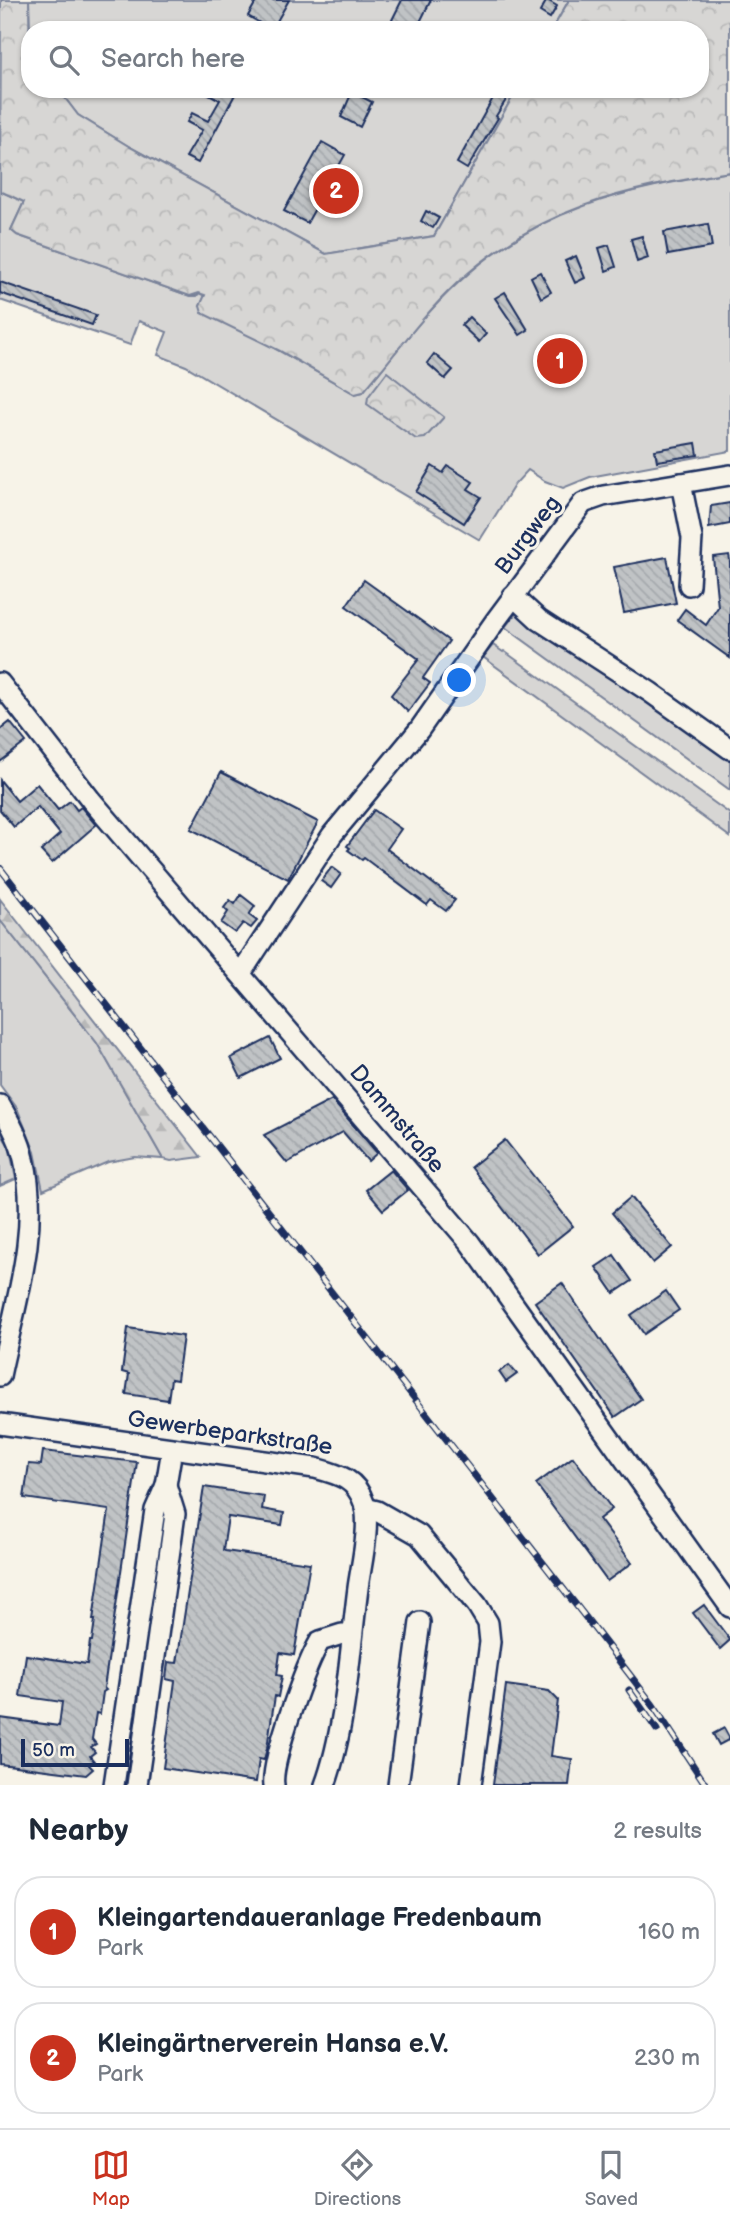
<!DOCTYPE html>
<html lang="en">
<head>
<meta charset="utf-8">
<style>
	body { margin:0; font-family:"Balsamiq Sans",sans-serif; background:#f2f2f3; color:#1f2937 }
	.scale { position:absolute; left:21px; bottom:18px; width:108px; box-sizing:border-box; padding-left:7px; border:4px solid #1b2f5e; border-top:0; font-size:19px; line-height:24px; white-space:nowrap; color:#1b2f5e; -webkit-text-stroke:5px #f7f3e8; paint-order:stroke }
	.you { position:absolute; left:460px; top:681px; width:24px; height:24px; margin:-18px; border:5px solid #fff; border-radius:50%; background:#1a73e8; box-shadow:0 0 0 10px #1a73e833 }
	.badge { display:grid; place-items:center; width:46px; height:46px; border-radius:50%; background:#c8321e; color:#fff; font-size:23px; font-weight:700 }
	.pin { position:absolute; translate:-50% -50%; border:4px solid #fff; box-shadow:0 2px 7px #0006 }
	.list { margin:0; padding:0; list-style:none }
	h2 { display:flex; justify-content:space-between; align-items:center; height:91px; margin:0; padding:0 28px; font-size:30px }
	h2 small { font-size:23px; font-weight:400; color:#747a83 }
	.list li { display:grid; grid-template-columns:46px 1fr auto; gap:21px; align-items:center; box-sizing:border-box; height:112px; margin:0 14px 14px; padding:0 14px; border:2px solid #e0e1e3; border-radius:28px }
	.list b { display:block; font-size:26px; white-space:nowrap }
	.list p { margin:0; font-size:23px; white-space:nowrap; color:#747a83 }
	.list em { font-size:23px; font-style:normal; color:#747a83 }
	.icon { flex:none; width:38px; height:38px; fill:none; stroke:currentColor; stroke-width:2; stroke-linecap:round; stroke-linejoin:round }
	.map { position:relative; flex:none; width:730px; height:1785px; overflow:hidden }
	.search { position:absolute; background:#fff; box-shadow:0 2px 5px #0004; left:21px; right:21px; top:21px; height:77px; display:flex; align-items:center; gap:18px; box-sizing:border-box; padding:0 24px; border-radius:28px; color:#747a83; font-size:26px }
	.sheet { height:343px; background:#fff }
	nav { display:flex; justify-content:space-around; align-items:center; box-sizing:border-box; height:98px; border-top:2px solid #e0e1e3; background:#fff; font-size:19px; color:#747a83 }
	nav a { display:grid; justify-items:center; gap:4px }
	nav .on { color:#c8321e }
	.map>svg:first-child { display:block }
	.green { fill:#d7d6d4; stroke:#798299; stroke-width:2 }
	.forest { fill:url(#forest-firs); stroke:#798299; stroke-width:2 }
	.park { fill:url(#park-crowns); stroke:#798299; stroke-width:2 }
	.building { fill:url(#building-back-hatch); stroke:#1b2f5e; stroke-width:2 }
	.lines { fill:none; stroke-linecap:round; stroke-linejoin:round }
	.minor-casing { stroke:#1b2f5e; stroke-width:24 }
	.minor { stroke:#f7f3e8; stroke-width:19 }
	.rail-casing { stroke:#1b2f5e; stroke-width:7 }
	.rail { stroke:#f7f3e8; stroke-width:4.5; stroke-dasharray:13; stroke-linecap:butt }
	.labels { text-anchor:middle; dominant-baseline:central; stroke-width:6; stroke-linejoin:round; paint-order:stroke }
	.street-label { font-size:23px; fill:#1b2f5e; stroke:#f7f3e8 }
</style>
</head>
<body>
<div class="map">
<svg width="730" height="1785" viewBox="0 0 730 1785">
	<defs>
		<pattern id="forest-firs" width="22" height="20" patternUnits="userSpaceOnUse" patternTransform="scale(1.75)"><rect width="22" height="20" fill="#d7d6d4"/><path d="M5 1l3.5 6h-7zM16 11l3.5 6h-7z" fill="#b8b8b8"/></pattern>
		<pattern id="park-crowns" width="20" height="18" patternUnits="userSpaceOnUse" patternTransform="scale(1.75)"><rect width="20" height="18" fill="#d7d6d4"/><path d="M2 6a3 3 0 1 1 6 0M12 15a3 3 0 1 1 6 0" fill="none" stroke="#b8b8b8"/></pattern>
		<pattern id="building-back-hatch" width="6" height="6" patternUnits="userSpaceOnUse" patternTransform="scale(1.75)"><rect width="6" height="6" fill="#c0c3c5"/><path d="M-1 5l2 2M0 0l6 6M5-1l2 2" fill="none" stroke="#a4a8ac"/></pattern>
	</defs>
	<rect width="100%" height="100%" fill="#f7f3e8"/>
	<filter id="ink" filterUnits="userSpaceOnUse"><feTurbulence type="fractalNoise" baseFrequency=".0143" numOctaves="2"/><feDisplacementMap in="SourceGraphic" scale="14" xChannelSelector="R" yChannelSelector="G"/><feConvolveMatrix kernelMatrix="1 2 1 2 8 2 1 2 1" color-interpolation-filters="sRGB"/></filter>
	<g filter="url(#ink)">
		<!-- green -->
		<g class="green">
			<path d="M29 0H569L552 30H30Z"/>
			<path d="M58 89H517L434 236 326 254 130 147 78 115Z"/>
			<path d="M730 172V451L590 477 563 488 545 481 528 470 515 484 480 540 186 366 158 355 167 332 139 321 130 345 0 300V191L24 202 11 230 17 235 190 296H197L199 293 205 296 200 306 355 394 363 392C394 355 422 316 458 283 539 207 624 190 730 172Z"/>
			<path d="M518 611 730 756V790L505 627Z"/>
			<path d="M493 645 503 652 504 651 730 814V837L483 657Z"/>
			<path d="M0 920 97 1043 163 1159 135 1157 108 1162 43 1190 35 1152 17 1108 0 1085Z"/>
			<path d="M0 1132 9 1146 16 1179 0 1186Z"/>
		</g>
		<!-- forest -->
		<path class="forest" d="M0 899 201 1157 171 1161 163 1159 97 1043 0 920Z"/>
		<!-- park -->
		<g class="park">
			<path d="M1 0H29L30 89H58L78 115 130 147 326 254 434 236 517 89H700V30H552L569 0H730V172C624 189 539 207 457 283 422 316 394 356 363 392L355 394 280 351 202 313 200 306 205 295 199 293 190 296 17 235 11 230 24 202 0 191Z"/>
			<path d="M387 372 444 417 425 438 416 439 367 404 368 397Z"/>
		</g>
		<!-- building -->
		<g class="building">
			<path d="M257 0H289L272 30 248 16Z"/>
			<path d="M402 0H431L416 30H387Z"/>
			<path d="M547 0 557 6 550 18 540 12Z"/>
			<path d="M200 89H238L198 163 186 157 202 130 187 122 192 113 208 121 220 100Z"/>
			<path d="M498 89 509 95 496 116 498 118 467 169 457 163Z"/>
			<path d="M352 92 372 102 360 127 341 117Z"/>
			<path d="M322 142 345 155 307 223 284 211Z"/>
			<path d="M426 211 439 218 433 228 421 221Z"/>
			<path d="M708 224 712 247 668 255 664 232Z"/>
			<path d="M642 236 648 258 637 262 631 239Z"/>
			<path d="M609 245 616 267 606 271 599 248Z"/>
			<path d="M576 256 585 278 575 283 565 261Z"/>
			<path d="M540 272 551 292 541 298 531 277Z"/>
			<path d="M0 282 96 315 92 325 0 293Z"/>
			<path d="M505 292 528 330 520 335 495 298Z"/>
			<path d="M469 317 486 334 479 342 461 325Z"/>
			<path d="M434 354 453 370 445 379 427 363Z"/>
			<path d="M696 443 698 455 657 461 655 450Z"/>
			<path d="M432 466 443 473 448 466 473 482 468 489 481 497 464 523 416 492Z"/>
			<path d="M730 503V524L709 528 711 506Z"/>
			<path d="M729 555 730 560V658L677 620 685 609 706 625 718 607 713 557Z"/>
			<path d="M667 557 676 603 624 613 614 567Z"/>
			<path d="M364 580 449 641 423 678 430 683 408 712 391 695 419 659 346 606Z"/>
			<path d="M10 722 26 742 0 762V730Z"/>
			<path d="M221 772 318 822 288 879 191 829Z"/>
			<path d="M0 780 17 801 37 784 58 810 70 801 77 810 81 807 96 825 52 863 41 851 60 834 38 807 14 827 0 810Z"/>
			<path d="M374 810 401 829 387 849 455 900 446 911 431 900 427 905 364 858 362 860 348 850 350 848 347 846Z"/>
			<path d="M332 867 341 874 331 888 321 881Z"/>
			<path d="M241 895 255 906 249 915 257 921 251 928 243 923 235 933 221 923 228 912 224 908 230 900 235 904Z"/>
			<path d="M270 1038 280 1058 241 1078 231 1058Z"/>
			<path d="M332 1100 377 1153 368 1161 343 1132 287 1163 264 1135Z"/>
			<path d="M505 1140 573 1226 538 1254 471 1167Z"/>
			<path d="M391 1170 408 1190 383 1210 366 1190Z"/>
			<path d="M631 1197 672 1247 653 1263 612 1213Z"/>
			<path d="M614 1255 632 1281 614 1293 596 1267Z"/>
			<path d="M562 1283 641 1399 615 1417 535 1302Z"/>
			<path d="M666 1291 679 1310 644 1334 631 1315Z"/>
			<path d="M128 1328 183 1336 177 1380 171 1379 168 1400 126 1394 129 1374 122 1372Z"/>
			<path d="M509 1365 517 1374 506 1382 499 1372Z"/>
			<path d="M43 1451 137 1462 104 1688 106 1690 103 1692 100 1714 96 1713 92 1739 96 1744 91 1747 95 1752 90 1756 94 1761 89 1765 93 1769 86 1775 0 1764V1718L59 1726 62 1702 20 1696 26 1655 87 1664 90 1641H92L95 1620H93L109 1510 24 1498 29 1464 41 1465Z"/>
			<path d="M573 1457 612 1509 599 1519 632 1563 607 1581 536 1484Z"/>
			<path d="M204 1487 264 1496 262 1509 284 1513 282 1525 228 1517 223 1550 225 1551 310 1563 294 1655 280 1653 277 1675 282 1676 278 1697 275 1696 267 1748 264 1760 259 1759 256 1782 163 1768 175 1681 166 1679 168 1662 177 1663Z"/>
			<path d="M704 1605 730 1640 720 1649 693 1613Z"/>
			<path d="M506 1685 549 1691 558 1700 551 1756 572 1759 569 1785H493Z"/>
			<path d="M724 1728 730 1739 719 1745 713 1734Z"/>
		</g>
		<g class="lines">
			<defs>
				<g id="minor">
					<path d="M681 483 692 538 689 585"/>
					<path d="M513 596 539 620 650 692 730 749"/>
					<path d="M0 683 91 800 470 1243 730 1607"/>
					<path d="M241 973 332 835 419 730 496 620 583 503 603 496 730 475"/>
					<path d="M0 1105C10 1122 20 1140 24 1159 41 1229 14 1308 0 1376"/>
					<path d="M0 1424 315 1468C337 1474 356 1478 364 1503 371 1525 361 1565 358 1588 350 1649 346 1728 325 1785"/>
					<path d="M365 1508 377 1511 419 1535 477 1605 488 1623 490 1642 471 1785"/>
					<path d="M114 1785 155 1510 166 1485 172 1449"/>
					<path d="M137 1785 175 1514 166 1485"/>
					<path d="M274 1785C270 1762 307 1663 320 1641L342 1634 352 1635"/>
					<path d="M398 1785 420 1622"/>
				</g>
			</defs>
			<!-- minor casing -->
			<use href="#minor" class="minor-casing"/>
			<!-- minor -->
			<use href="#minor" class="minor"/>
			<defs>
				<g id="rail">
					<path d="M0 868 583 1614 653 1705 706 1785"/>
					<path d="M629 1690 657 1730"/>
				</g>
			</defs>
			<!-- rail casing -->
			<use href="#rail" class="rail-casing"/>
			<!-- rail -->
			<use href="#rail" class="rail"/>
		</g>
	</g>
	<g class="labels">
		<!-- street labels -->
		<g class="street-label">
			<text transform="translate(528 535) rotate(-53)">Burgweg</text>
			<text transform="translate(397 1119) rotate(50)">Dammstraße</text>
			<text transform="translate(230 1433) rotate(8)">Gewerbeparkstraße</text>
		</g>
	</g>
</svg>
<div class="scale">50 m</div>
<div class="you"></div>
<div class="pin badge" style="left:560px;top:361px">1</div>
<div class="pin badge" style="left:336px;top:191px">2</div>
<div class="search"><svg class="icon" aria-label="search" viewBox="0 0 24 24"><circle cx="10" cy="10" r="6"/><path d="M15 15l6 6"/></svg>Search here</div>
</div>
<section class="sheet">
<h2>Nearby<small>2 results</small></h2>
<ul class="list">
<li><span class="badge">1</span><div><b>Kleingartendaueranlage Fredenbaum</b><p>Park</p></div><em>160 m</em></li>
<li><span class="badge">2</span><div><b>Kleingärtnerverein Hansa e.V.</b><p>Park</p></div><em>230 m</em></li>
</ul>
</section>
<nav>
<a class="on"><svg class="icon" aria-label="map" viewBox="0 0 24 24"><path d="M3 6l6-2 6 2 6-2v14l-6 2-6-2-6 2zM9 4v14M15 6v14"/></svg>Map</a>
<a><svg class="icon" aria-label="directions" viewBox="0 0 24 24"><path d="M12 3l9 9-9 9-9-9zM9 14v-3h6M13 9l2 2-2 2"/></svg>Directions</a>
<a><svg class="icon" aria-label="saved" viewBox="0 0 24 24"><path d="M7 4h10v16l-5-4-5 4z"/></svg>Saved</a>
</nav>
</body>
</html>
